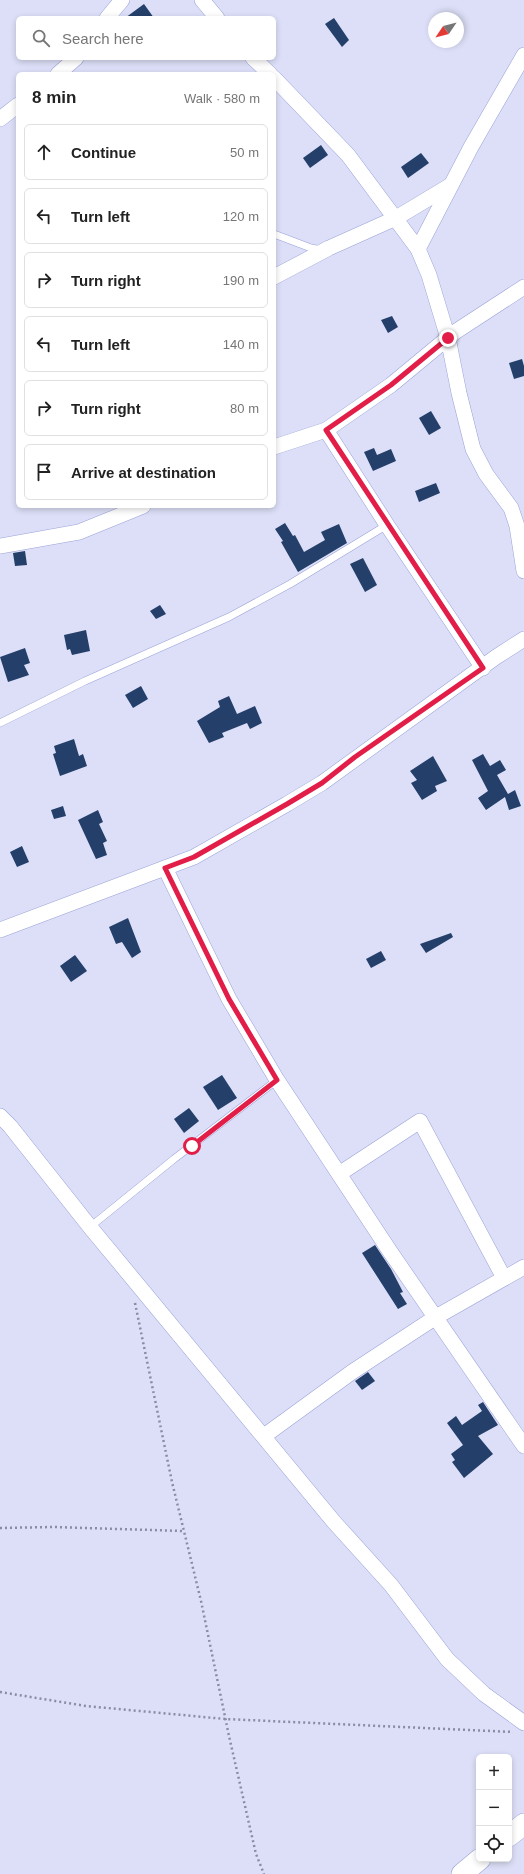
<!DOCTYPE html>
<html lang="en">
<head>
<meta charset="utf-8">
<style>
	body { margin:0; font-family:Helvetica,sans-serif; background:#f6f6f6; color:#222 }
	.controls { position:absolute; right:12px; bottom:12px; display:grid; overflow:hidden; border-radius:6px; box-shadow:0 2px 6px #0003 }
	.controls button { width:36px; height:36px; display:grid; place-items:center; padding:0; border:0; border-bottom:1px solid #e0e0e0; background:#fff; color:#222; font:20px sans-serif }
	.compass { position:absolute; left:428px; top:12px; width:36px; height:36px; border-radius:50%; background:#fff; box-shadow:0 2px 6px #0003; rotate:235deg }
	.stop { position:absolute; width:12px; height:12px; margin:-9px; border:3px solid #e11d48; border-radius:50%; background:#fff }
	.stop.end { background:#e11d48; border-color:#fff; box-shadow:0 1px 4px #0008 }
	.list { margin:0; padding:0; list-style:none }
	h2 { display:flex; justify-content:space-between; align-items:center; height:52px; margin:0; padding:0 16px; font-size:17px }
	h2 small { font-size:13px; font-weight:400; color:#767676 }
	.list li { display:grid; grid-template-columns:26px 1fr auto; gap:12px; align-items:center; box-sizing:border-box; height:56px; margin:0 8px 8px; padding:0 8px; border:1px solid #e0e0e0; border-radius:6px }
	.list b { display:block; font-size:15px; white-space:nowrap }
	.list em { font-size:13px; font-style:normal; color:#767676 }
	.icon { flex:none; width:22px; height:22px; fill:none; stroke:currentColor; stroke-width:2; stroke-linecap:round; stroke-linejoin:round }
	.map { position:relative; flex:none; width:524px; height:1874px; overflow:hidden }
	.search { position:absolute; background:#fff; box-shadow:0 2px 6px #0003; left:16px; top:16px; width:260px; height:44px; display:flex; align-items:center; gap:10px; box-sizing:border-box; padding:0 14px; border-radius:6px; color:#767676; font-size:15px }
	.panel { position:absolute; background:#fff; box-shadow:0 2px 6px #0003; left:16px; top:72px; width:260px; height:436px; border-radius:6px }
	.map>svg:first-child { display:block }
	.building { fill:#243f6a }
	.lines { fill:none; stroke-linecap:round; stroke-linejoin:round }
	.lane-casing { stroke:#9ba2d9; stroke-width:8 }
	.street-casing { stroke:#9ba2d9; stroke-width:16 }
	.secondary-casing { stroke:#9ba2d9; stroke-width:22 }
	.path { stroke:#898ca3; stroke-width:2.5; stroke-dasharray:2 3; stroke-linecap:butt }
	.lane { stroke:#fff; stroke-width:7 }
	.street { stroke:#fff; stroke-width:15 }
	.secondary { stroke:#fff; stroke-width:21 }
	.route { stroke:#e11d48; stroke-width:5 }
</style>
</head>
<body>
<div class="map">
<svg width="524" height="1874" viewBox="0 0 524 1874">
	<rect width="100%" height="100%" fill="#dcdff7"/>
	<!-- building -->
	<g class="building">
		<path d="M144 4 154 18H125Z"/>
		<path d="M334 18 349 40 342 47 325 24Z"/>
		<path d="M321 145 328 155 310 168 303 158Z"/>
		<path d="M421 153 429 163 408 178 401 167Z"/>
		<path d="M392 316 398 327 388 333 381 320Z"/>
		<path d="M522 359 524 366V376L514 379 509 363Z"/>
		<path d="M431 411 441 428 429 435 419 418Z"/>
		<path d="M374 448 377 455 391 449 396 461 373 471 364 452Z"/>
		<path d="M436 483 440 493 419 502 415 491Z"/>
		<path d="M285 523 293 536 295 535 304 552 325 540 321 532 339 524 347 543 298 572 281 542 283 541 275 529Z"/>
		<path d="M25 551 27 565 15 566 13 553Z"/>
		<path d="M363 558 377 585 365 592 350 564Z"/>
		<path d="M160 605 166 614 156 619 150 611Z"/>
		<path d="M86 630 90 651 72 655 70 649 67 650 64 635Z"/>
		<path d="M25 648 30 663 24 665 29 675 8 682 0 657Z"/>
		<path d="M141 686 148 699 133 708 125 695Z"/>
		<path d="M229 696 237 714 255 706 262 723 250 729 247 723 222 733 224 737 209 743 197 721 220 707 218 701Z"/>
		<path d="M74 739 79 756 83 754 87 766 60 776 53 754 56 753 54 746Z"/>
		<path d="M483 754 490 766 500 760 506 770 497 775 508 794 515 790 521 806 509 810 505 797 486 810 478 798 488 791 472 760Z"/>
		<path d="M433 756 447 781 435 786 437 791 422 800 411 783 417 780 410 771Z"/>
		<path d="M63 806 66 816 54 819 51 810Z"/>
		<path d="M98 810 103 822 99 824 107 841 103 843 107 855 96 859 78 820Z"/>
		<path d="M22 846 29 862 17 867 10 852Z"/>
		<path d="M128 918 141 952 132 958 122 942 116 944 109 927Z"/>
		<path d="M451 933 453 937 426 953 420 944Z"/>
		<path d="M381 951 386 960 371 968 366 959Z"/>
		<path d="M75 955 87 971 71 982 60 966Z"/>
		<path d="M222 1075 237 1098 218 1110 203 1087Z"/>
		<path d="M189 1108 199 1121 184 1133 174 1119Z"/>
		<path d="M375 1245 391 1269 403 1292 400 1293 407 1304 398 1309 362 1253Z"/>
		<path d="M368 1372 375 1381 362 1390 355 1381Z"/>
		<path d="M483 1402 498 1425 478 1436 493 1454 464 1478 452 1462 455 1460 451 1454 463 1445 447 1423 456 1416 462 1425 482 1411 478 1405Z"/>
	</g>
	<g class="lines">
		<defs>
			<g id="lane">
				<path d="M274 234 311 248 321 250"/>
				<path d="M0 723 85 681 229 617 290 584 387 525"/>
				<path d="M90 1227 174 1159 277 1080"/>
			</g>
			<g id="street">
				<path d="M202 0 217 18"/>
				<path d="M107 18 122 0"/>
				<path d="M253 58 270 74"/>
				<path d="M58 74 76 58"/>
				<path d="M274 78 348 155 418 249 429 275 448 338 459 393 473 449 486 474 511 508 517 526 524 571"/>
				<path d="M0 119 18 105"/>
				<path d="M418 249 471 147 524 55"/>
				<path d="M274 277 329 248 396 218 451 185"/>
				<path d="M326 430 387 525 483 668"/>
				<path d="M274 447 326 430 391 385 455 332 524 287"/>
				<path d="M0 546 79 532 143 506"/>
				<path d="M165 868 229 999 277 1080 389 1250 524 1446"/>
				<path d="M0 930 194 857 287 804 322 783 496 657 524 639"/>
				<path d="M0 1116 10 1126 90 1227 334 1522 391 1585 447 1659 484 1694 524 1723"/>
				<path d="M339 1174 420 1121 504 1278"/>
				<path d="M264 1436 352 1372 436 1317 524 1267"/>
			</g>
			<g id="secondary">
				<path d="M509 1836 524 1824"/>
				<path d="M462 1874 480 1859"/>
			</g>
		</defs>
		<!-- lane casing -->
		<use href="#lane" class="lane-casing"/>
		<!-- street casing -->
		<use href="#street" class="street-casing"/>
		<!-- secondary casing -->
		<use href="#secondary" class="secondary-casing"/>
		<!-- path -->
		<g class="path">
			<path d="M135 1303 172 1482 201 1601 229 1736 256 1854 264 1874"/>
			<path d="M0 1528 53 1527 184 1531"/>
			<path d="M0 1692 86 1706 225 1719 513 1732"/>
		</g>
		<!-- lane -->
		<use href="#lane" class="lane"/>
		<!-- street -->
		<use href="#street" class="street"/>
		<!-- secondary -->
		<use href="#secondary" class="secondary"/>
	</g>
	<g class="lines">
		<!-- route -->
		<path class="route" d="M192 1146 277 1080 229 999 165 868 194 857 287 804 322 783 355 757 483 668 326 430 391 385 448 338"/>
	</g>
</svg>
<div class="controls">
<button>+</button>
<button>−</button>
<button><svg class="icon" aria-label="locate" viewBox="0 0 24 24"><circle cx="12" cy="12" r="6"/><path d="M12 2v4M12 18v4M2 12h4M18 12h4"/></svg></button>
</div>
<svg class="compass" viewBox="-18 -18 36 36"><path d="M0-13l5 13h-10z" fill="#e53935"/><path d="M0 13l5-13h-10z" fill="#767676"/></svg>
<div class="stop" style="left:192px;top:1146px"></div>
<div class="stop end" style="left:448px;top:338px"></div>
<div class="search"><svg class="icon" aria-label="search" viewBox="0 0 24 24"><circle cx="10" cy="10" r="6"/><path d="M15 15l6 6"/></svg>Search here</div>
<section class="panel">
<h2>8 min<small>Walk · 580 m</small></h2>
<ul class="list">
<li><svg class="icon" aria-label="ahead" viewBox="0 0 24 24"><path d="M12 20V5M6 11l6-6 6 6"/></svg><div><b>Continue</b></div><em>50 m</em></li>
<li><svg class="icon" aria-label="left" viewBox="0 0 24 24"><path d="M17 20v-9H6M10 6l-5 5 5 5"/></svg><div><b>Turn left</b></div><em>120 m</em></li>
<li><svg class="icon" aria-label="right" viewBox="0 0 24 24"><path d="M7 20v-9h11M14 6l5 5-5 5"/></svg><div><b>Turn right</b></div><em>190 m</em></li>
<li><svg class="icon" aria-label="left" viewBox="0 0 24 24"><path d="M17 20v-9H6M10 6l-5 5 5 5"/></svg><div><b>Turn left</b></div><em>140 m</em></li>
<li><svg class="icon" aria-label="right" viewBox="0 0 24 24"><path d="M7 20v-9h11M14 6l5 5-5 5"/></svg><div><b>Turn right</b></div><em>80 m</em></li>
<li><svg class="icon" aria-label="arrive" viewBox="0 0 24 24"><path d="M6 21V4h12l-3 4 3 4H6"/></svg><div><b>Arrive at destination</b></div></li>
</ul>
</section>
</div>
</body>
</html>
